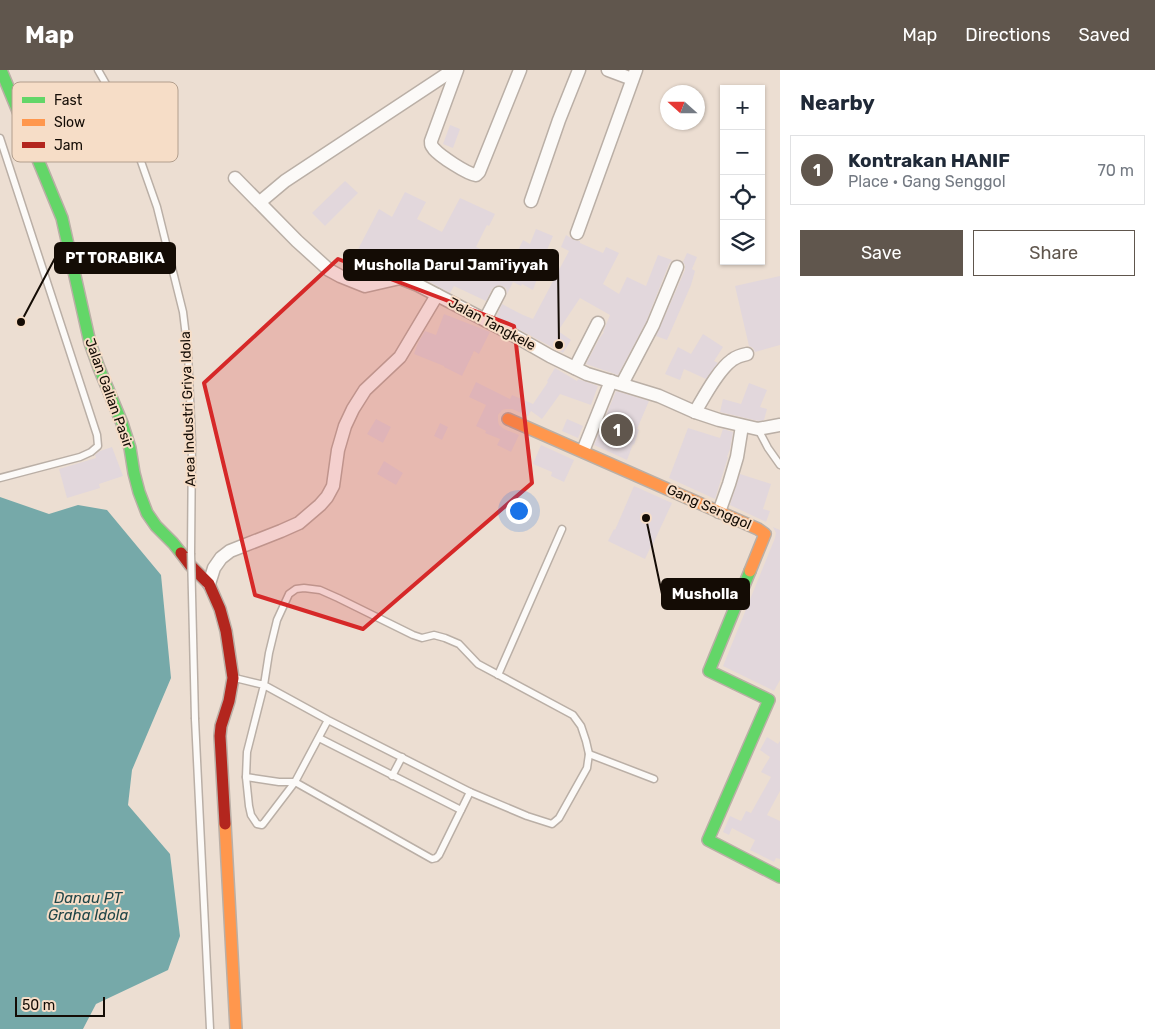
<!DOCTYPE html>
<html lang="en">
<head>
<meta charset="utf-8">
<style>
	body { margin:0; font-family:Rubik,sans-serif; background:#f2f2f3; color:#1f2937 }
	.controls { position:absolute; right:15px; top:15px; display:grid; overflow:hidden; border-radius:0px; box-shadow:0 1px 4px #0004 }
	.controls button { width:45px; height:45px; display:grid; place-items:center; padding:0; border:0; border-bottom:1px solid #e0e1e3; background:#fff; color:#1f2937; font:25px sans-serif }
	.compass { position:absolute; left:660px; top:15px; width:45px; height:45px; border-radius:50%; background:#fff; box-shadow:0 1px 4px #0004; rotate:291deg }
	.scale { position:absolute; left:15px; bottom:12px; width:90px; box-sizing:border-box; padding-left:5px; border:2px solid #140c05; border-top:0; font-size:14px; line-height:18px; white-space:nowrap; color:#140c05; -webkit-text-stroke:4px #f6ddc7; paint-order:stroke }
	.you { position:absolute; left:518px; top:440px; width:18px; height:18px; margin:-12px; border:4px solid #fff; border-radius:50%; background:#1a73e8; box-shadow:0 0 0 8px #1a73e833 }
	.badge { display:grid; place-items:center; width:32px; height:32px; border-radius:50%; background:#60564d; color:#fff; font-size:16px; font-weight:700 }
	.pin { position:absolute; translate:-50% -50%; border:2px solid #fff; box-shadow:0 1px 5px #0006 }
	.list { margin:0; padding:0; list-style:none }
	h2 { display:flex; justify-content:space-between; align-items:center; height:65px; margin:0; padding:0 20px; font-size:21px }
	h2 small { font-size:16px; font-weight:400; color:#747a83 }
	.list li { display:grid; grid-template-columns:32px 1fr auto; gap:15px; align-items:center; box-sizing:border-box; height:70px; margin:0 10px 10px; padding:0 10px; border:1px solid #e0e1e3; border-radius:0px }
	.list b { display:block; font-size:19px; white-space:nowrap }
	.list p { margin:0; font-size:16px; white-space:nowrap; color:#747a83 }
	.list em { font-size:16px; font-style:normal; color:#747a83 }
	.actions { display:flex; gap:10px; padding:15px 20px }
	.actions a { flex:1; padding:11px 0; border:1px solid #60564d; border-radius:0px; text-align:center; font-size:18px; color:#60564d }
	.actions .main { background:#60564d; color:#fff }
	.icon { flex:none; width:28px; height:28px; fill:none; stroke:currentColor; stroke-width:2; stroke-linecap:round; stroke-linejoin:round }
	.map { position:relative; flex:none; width:780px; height:959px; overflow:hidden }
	header { display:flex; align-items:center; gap:30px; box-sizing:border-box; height:70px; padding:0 25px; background:#60564d; color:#fff }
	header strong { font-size:24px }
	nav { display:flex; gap:28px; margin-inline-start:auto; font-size:18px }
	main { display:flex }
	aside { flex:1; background:#fff }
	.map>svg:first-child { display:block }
	.water { fill:#76a9a9 }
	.building { fill:#e2d7dc }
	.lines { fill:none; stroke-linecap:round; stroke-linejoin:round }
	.lane-casing { stroke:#baafa6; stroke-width:9 }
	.street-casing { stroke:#baafa6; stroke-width:15 }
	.fast-casing { stroke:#baafa6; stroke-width:14 }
	.slow-casing { stroke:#baafa6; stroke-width:14 }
	.jam-casing { stroke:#baafa6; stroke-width:14 }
	.lane { stroke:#fcfaf8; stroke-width:6 }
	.street { stroke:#fcfaf8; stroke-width:12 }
	.fast { stroke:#63d668; stroke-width:11 }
	.slow { stroke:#ff974d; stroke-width:11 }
	.jam { stroke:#b3261e; stroke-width:11 }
	.lane-bridge-casing { stroke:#baafa6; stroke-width:9; stroke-linecap:butt }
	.lane-bridge { stroke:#fcfaf8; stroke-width:6 }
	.marked { fill:#d62828; fill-opacity:0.2; stroke:#d62828; stroke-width:4; stroke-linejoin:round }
	.labels { text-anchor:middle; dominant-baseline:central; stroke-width:4; stroke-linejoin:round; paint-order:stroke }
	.street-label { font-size:14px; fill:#140c05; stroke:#f6ddc7 }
	.water-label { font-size:15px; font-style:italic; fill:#204648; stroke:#f6ddc7 }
	.key { fill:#f6ddc7; stroke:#b29e8d; stroke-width:1 }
	.key-label { font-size:14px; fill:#140c05 }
	.leader { fill:none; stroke:#140c05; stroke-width:2 }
	.callout-dot { fill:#140c05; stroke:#f6ddc7; stroke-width:2 }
	.callout { fill:#140c05; stroke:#140c05; stroke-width:2 }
	.callout-label { font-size:15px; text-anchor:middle; font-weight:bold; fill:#fff }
</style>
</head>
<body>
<header>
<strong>Map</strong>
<nav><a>Map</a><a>Directions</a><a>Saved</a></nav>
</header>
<main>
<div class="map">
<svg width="780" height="959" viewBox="0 0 780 959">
	<rect width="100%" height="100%" fill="#ecded2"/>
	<!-- water -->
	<path class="water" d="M0 427 49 444 78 435 107 440 161 505 171 608 132 700 128 735 170 784 180 866 168 900 96 934 83 959H0Z"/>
	<!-- building -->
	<g class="building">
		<path d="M450 55 460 59 453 78 443 74Z"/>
		<path d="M345 111 358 123 325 156 312 143Z"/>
		<path d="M405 122 426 132 417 149 442 162 460 128 495 144 489 156 487 155 476 177 500 188 501 185 513 191 523 170 530 174 536 159 553 166 538 201H540L533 220 522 214 521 216 513 212 507 224 506 218 502 216 498 215 492 219 486 231 454 216 450 223 422 208 402 200H394L393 201 379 204 368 198 364 207 345 199 351 188 353 189 379 139 392 147Z"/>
		<path d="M566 165 574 170 579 171H580V173L603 183 606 177 619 183 603 214 619 224 627 207 646 216 658 185 672 190 669 194 646 252 618 305 586 294 599 269 604 262H603L610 245 580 228 558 261 571 270 563 283 496 247 502 234 523 245 533 249 569 181 561 177Z"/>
		<path d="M687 183 697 187 692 199 695 201 691 215 667 270 656 266 685 200V195L683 192Z"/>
		<path d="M780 206V275L755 282 753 278 749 276 735 216Z"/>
		<path d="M444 244 490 262 479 284 474 281 462 306 444 297V296L414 284 418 273 425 261 436 265Z"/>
		<path d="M703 264 723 277 714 291 718 293 706 309 684 299 680 310 665 304 678 277 691 284Z"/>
		<path d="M555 298 577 311 578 309 598 316 591 335 560 324 542 349 531 341 528 346 512 339H506L502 340 498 345V351L499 355 504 359 519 365 511 382 497 375 500 369 485 363 486 361 476 356 486 335 469 327 476 312 510 329 512 325 533 334 548 312 547 311Z"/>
		<path d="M749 313 767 320 760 337 767 339 764 350 759 351 754 350 720 342 723 329 741 334Z"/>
		<path d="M616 321 649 331 637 359 639 360 634 375 633 374 627 390 594 375Z"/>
		<path d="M376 349 391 357 383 373 367 364Z"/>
		<path d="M567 349 583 356 578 368 562 361Z"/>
		<path d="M440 353 448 357 442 370 434 366Z"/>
		<path d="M688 358 720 368 723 359 733 362 730 379 727 387H728L715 429 669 408Z"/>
		<path d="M541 375 574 390 564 412 551 406 552 402 533 394Z"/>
		<path d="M112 377 123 406 99 414 100 418 67 428 59 399 96 388 95 385 100 381Z"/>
		<path d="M384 391 403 403 396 415 377 404Z"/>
		<path d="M740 404 771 414 763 439 770 441 766 452 730 435Z"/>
		<path d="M634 416 672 433 652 476H651L645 489 608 471 614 459 615 460Z"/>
		<path d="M773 457 780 460V610L774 621 723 596 775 468 776 463Z"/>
		<path d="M767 667 778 674 780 671V721L767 745 780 751V789L776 788 774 792 750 780 755 770 732 758 729 765 723 762 730 746 741 751 746 741 751 743 771 707 761 702 770 687 760 680Z"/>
	</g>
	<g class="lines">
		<defs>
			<g id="lane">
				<path d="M98 0 118 35 131 63 157 137 183 242 188 283 192 372 191 483"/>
				<path d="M0 68 97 365 98 376 91 382 80 387 0 408"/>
				<path d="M758 359 768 378 780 395"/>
				<path d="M498 605 562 459"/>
				<path d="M235 608 264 615 328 650 470 722 527 746 552 754 559 748 587 698 589 684 586 671 581 656 573 645 478 594 459 574 445 568 434 565 422 568 413 565 338 528 320 520 304 518 296 519 289 524 277 550 269 583 264 615 247 682 246 707 249 736 251 745 257 754 262 755 263 754 295 712 328 650"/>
				<path d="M195 649 210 959"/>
				<path d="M319 668 461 740"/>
				<path d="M589 684 654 709"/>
				<path d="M392 706 402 687"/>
				<path d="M246 707 279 712H295L432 789 436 788 439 785 470 722"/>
			</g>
			<g id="street">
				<path d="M457 0 431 71C431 75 431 75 434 79 440 86 467 104 476 105L479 102 520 0"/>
				<path d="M608 0 632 9"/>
				<path d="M235 108 297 171 329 200 340 206 365 216 400 208 418 215 506 261 550 286 587 304 659 326 695 342 719 350 758 359 780 355"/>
				<path d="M531 131 559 50 579 0"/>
				<path d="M260 132 285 111 453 0"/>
				<path d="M577 163 636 0"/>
				<path d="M485 250 499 223"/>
				<path d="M575 298 598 253"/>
				<path d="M622 314 653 255 677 197"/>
				<path d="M695 342C704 327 718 300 732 290 736 287 742 285 747 284"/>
				<path d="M583 381 611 311"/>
				<path d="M719 442 729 414 737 387 742 356"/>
				<path d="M209 514 214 498 221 488 230 481 281 461 299 453 320 435 327 427 333 416 338 380 345 356 353 339 365 320 400 287 437 225"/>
			</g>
			<g id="fast">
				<path d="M1 0 62 148 90 273 99 298 122 353 130 378 134 403 139 422 147 443 156 456 173 473 181 483"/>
				<path d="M750 501 709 601 769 630 708 770 780 807"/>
			</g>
			<g id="slow">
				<path d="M508 349 758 459 765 464 750 501"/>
				<path d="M225 754 236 959"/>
			</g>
			<path id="jam" d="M181 483 190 495 209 514 220 539 226 561 233 608 229 631 221 656 220 666 225 754"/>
		</defs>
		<!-- lane casing -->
		<use href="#lane" class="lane-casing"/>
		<!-- street casing -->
		<use href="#street" class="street-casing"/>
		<!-- fast casing -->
		<use href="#fast" class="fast-casing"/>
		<!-- slow casing -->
		<use href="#slow" class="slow-casing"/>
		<!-- jam casing -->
		<use href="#jam" class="jam-casing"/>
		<!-- lane -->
		<use href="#lane" class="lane"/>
		<!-- street -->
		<use href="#street" class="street"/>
		<!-- fast -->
		<use href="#fast" class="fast"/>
		<!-- slow -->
		<use href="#slow" class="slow"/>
		<!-- jam -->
		<use href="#jam" class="jam"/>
		<defs>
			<path id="lane-bridge" d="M191 483 195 649"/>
		</defs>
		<!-- lane-bridge casing -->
		<use href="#lane-bridge" class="lane-bridge-casing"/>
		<!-- lane-bridge -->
		<use href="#lane-bridge" class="lane-bridge"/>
	</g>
	<!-- marked area -->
	<path class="marked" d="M338 189 514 256 532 413 363 559 255 525 204 313Z"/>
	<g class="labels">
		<!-- street labels -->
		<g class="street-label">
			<text transform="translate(492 254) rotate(28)">Jalan Tangkele</text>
			<text transform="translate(109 323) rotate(70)">Jalan Galian Pasir</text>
			<text transform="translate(188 339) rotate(-92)">Area Industri Griya Idola</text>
			<text transform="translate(709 437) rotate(24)">Gang Senggol</text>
		</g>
		<!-- water labels -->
		<g class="water-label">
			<text x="88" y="828">Danau PT<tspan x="88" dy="17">Graha Idola</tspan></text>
		</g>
	</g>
	<!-- legend -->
	<rect x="12" y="12" width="166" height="80" rx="8" class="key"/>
	<rect x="22" y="27" width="23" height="6" fill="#63d668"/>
	<rect x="22" y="49" width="23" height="7" fill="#ff974d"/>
	<rect x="22" y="72" width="23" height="6" fill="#b3261e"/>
	<g class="key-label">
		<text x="54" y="35">Fast</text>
		<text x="54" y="57">Slow</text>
		<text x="54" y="80">Jam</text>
	</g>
	<!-- callouts -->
	<path class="leader" d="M21 252L55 188M559 275L558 195M646 448L662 524"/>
	<g class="callout-dot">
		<circle cx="21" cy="252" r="5"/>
		<circle cx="559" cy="275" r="5"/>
		<circle cx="646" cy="448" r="5"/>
	</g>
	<g class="callout">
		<rect x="55" y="173" width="120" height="30" rx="5"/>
		<rect x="344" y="180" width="214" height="30" rx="5"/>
		<rect x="662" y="509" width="87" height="30" rx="5"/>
	</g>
	<g class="callout-label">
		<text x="115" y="193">PT TORABIKA</text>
		<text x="451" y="200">Musholla Darul Jami'iyyah</text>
		<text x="705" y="529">Musholla</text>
	</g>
</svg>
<div class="controls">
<button>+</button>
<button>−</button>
<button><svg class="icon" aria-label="locate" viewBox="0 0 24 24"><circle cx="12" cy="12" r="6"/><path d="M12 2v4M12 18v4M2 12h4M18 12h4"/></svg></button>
<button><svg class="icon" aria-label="layers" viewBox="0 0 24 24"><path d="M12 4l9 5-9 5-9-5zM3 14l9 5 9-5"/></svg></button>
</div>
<svg class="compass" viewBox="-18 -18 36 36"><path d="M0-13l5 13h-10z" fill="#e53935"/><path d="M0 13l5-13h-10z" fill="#747a83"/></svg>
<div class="scale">50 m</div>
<div class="you"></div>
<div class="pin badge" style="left:617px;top:360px">1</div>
</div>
<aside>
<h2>Nearby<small></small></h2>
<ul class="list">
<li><span class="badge">1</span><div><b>Kontrakan HANIF</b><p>Place · Gang Senggol</p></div><em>70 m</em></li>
</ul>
<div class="actions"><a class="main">Save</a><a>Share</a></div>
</aside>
</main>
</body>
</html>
